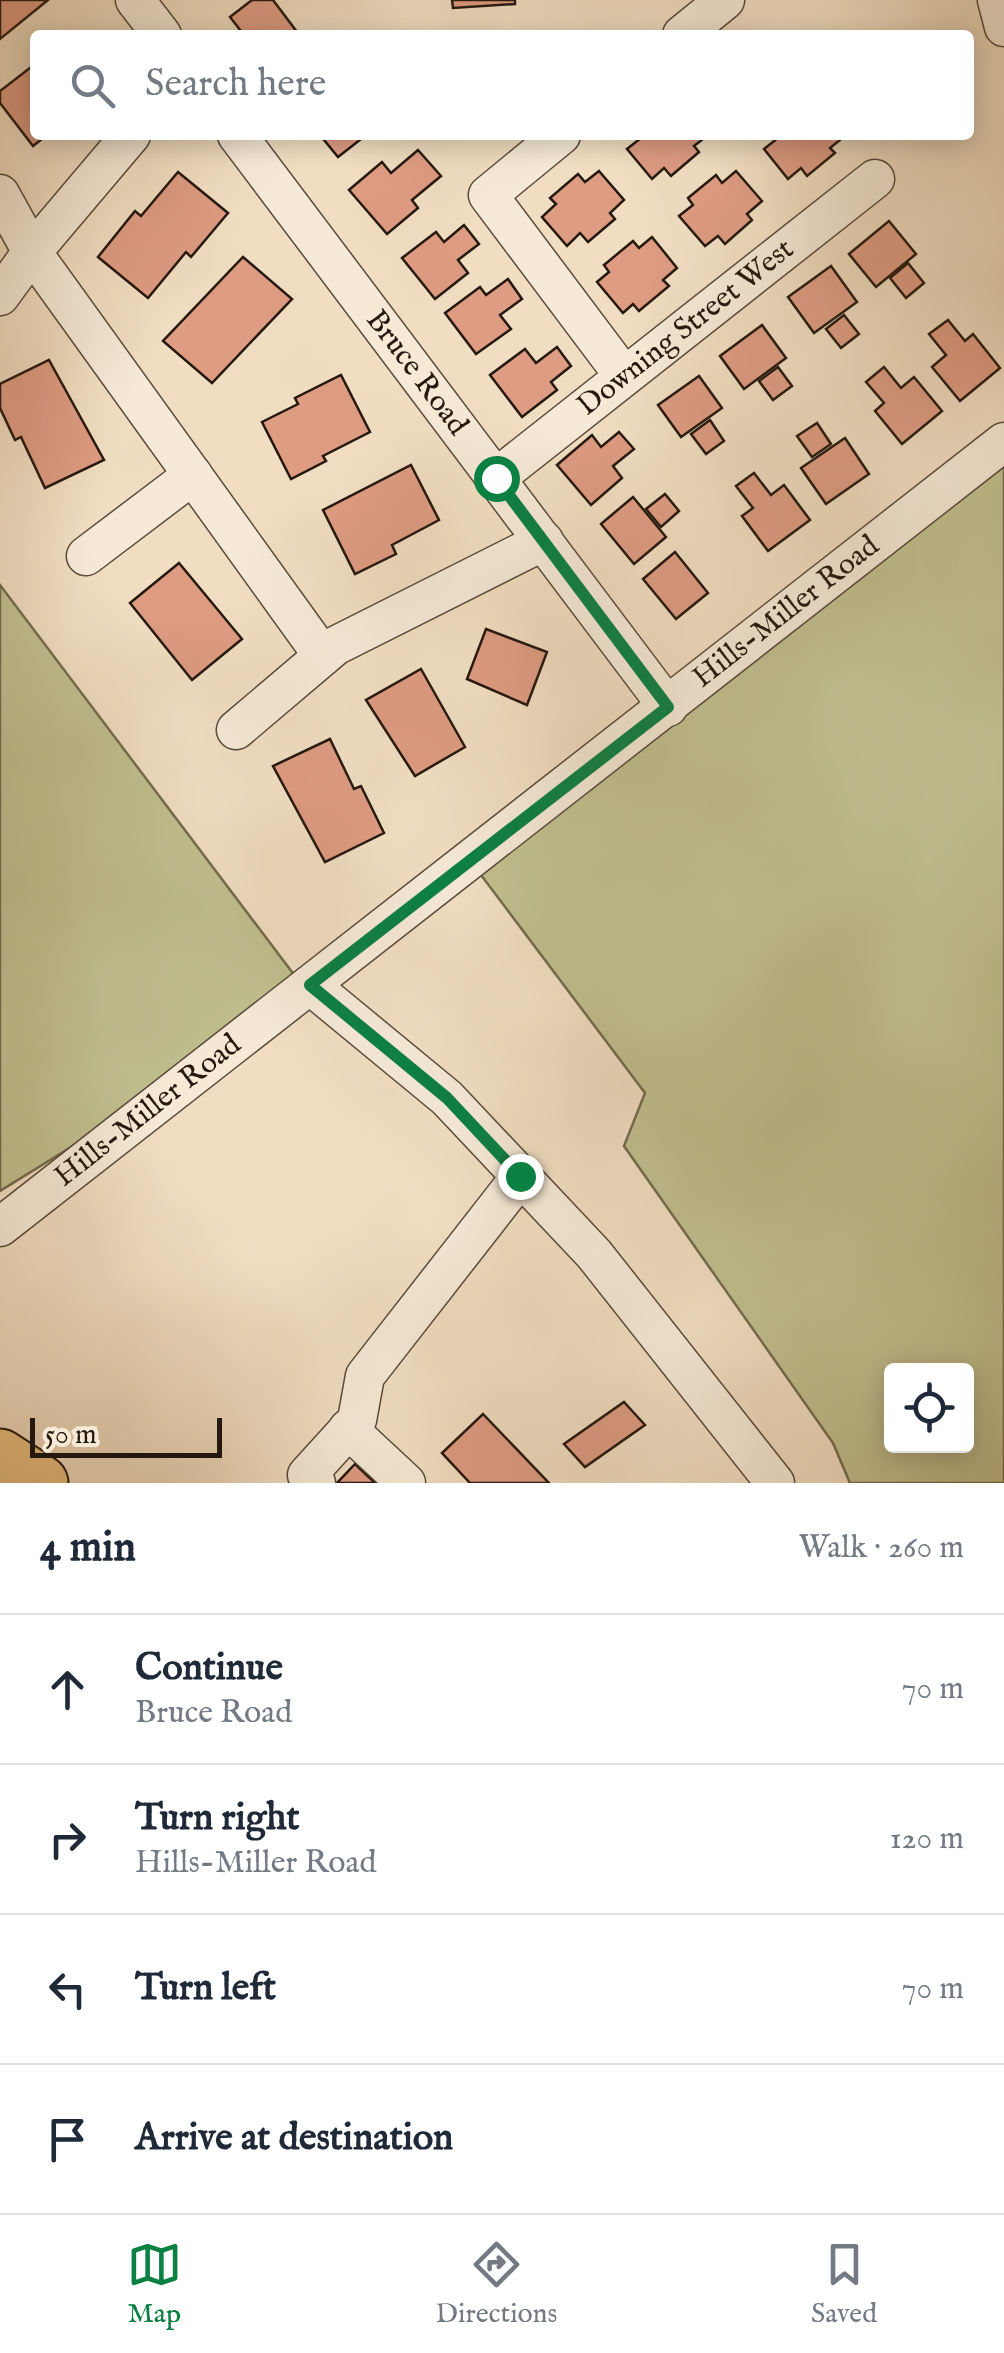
<!DOCTYPE html>
<html lang="en">
<head>
<meta charset="utf-8">
<style>
	body { margin:0; font-family:"IM FELL English",serif; background:#f6f6f7; color:#1f2937 }
	.controls { position:absolute; right:30px; bottom:30px; display:grid; overflow:hidden; border-radius:10px; box-shadow:0 5px 25px #0003 }
	.controls button { width:90px; height:90px; display:grid; place-items:center; padding:0; border:0; border-bottom:2px solid #e0e1e3; background:#fff; color:#1f2937; font:50px sans-serif }
	.scale { position:absolute; left:30px; bottom:25px; width:192px; box-sizing:border-box; padding-left:10px; border:5px solid #25180e; border-top:0; font-size:28px; line-height:35px; white-space:nowrap; color:#25180e; -webkit-text-stroke:8px #f6ead7; paint-order:stroke }
	.stop { position:absolute; width:30px; height:30px; margin:-22px; border:8px solid #0b8043; border-radius:50%; background:#fff }
	.stop.end { background:#0b8043; border-color:#fff; box-shadow:0 2px 10px #0008 }
	.list { margin:0; padding:0; list-style:none }
	h2 { display:flex; justify-content:space-between; align-items:center; height:130px; margin:0; padding:0 40px; font-size:42px }
	h2 small { font-size:32px; font-weight:400; color:#747a83 }
	.list li { display:grid; grid-template-columns:65px 1fr auto; gap:30px; align-items:center; box-sizing:border-box; height:150px; padding:0 40px; border-top:2px solid #e0e1e3 }
	.list b { display:block; font-size:38px; white-space:nowrap }
	.list p { margin:0; font-size:32px; white-space:nowrap; color:#747a83 }
	.list em { font-size:32px; font-style:normal; color:#747a83 }
	.icon { flex:none; width:55px; height:55px; fill:none; stroke:currentColor; stroke-width:2; stroke-linecap:round; stroke-linejoin:round }
	.map { position:relative; flex:none; width:1004px; height:1483px; overflow:hidden }
	.search { position:absolute; background:#fff; box-shadow:0 5px 25px #0003; left:30px; right:30px; top:30px; height:110px; display:flex; align-items:center; gap:25px; box-sizing:border-box; padding:0 35px; border-radius:10px; color:#747a83; font-size:38px }
	.sheet { height:730px; background:#fff }
	nav { display:flex; justify-content:space-around; align-items:center; box-sizing:border-box; height:140px; border-top:2px solid #e0e1e3; background:#fff; font-size:28px; color:#747a83 }
	nav a { display:grid; justify-items:center; gap:5px }
	nav .on { color:#0b8043 }
	.map>svg:first-child { display:block }
	.green { fill:#c1bf8f; stroke:#736c4e; stroke-width:2.5; fill-rule:evenodd }
	.building { fill:#de9c83; stroke:#25180e; stroke-width:2.5 }
	.lines { fill:none; stroke-linecap:round; stroke-linejoin:round }
	.minor-casing { stroke:#584a3b; stroke-width:41 }
	.highway-casing { stroke:#25180e; stroke-width:59 }
	.minor { stroke:#f6ead7; stroke-width:38 }
	.highway { stroke:#e8bf81; stroke-width:55 }
	.route { stroke:#0b8043; stroke-width:12 }
	.labels { text-anchor:middle; dominant-baseline:central; stroke-width:10; stroke-linejoin:round; paint-order:stroke }
	.street-label { font-size:30px; fill:#25180e; stroke:#f6ead7 }
</style>
</head>
<body>
<div class="map">
<svg width="1004" height="1483" viewBox="0 0 1004 1483">
	<rect width="100%" height="100%" fill="#f1dec2"/>
	<filter id="stains"><feTurbulence type="fractalNoise" baseFrequency=".002" numOctaves="4"/><feColorMatrix values="0 0 0 0 .2 0 0 0 0 .09 0 0 0 0 .02 0 0 0 .5 -.17"/></filter>
	<radialGradient id="worn" r=".72"><stop offset=".6" stop-color="#630" stop-opacity="0"/><stop offset="1" stop-color="#630" stop-opacity=".3"/></radialGradient>
	<!-- green -->
	<g class="green">
		<path d="M1004 457V1483H850L833 1443 624 1146 645 1093 478 871ZM892 1370H966V1446H892Z"/>
		<path d="M0 585 295 976 97 1131 0 1191Z"/>
	</g>
	<!-- building -->
	<g class="building">
		<path d="M0 0H48L0 39Z"/>
		<path d="M252 0H273L297 32 244 35 230 17Z"/>
		<path d="M452 0H515V4L453 8Z"/>
		<path d="M35 64V135H47L33 146 0 103V91Z"/>
		<path d="M320 135H364L365 136 338 157Z"/>
		<path d="M638 135H708L694 146 699 152 671 176 664 168 652 179 627 149 641 138Z"/>
		<path d="M775 135H845V136L830 148 835 153 807 176 801 168 788 179 764 149 778 138Z"/>
		<path d="M418 150 441 176 412 200 418 208 387 234 349 190 382 162 391 173Z"/>
		<path d="M599 171 624 200 610 213 615 219 588 242 580 233 567 246 542 217 556 204 550 198 578 174 585 182Z"/>
		<path d="M736 171 762 201 747 214 752 220 725 244 718 236 705 246 679 216 693 205 688 198 716 175 722 183Z"/>
		<path d="M178 172 228 213 191 257 186 252 148 298 98 257 135 211 141 216Z"/>
		<path d="M889 221 916 254 876 287 849 254Z"/>
		<path d="M464 225 479 244 458 260 468 273 435 299 402 258 436 232 444 242Z"/>
		<path d="M652 237 677 268 663 280 669 286 639 311 633 304 623 313 597 282 609 272 604 265 633 241 639 248Z"/>
		<path d="M243 257 292 299 212 383 163 341Z"/>
		<path d="M908 263 924 283 906 298 890 278Z"/>
		<path d="M831 266 857 302 814 333 788 297Z"/>
		<path d="M508 279 522 299 500 315 511 329 476 354 445 313 480 287 486 295Z"/>
		<path d="M844 315 859 334 841 348 826 329Z"/>
		<path d="M948 320 965 341 973 334 1000 368 960 401 932 367 946 355 929 334Z"/>
		<path d="M762 325 786 358 744 389 720 356Z"/>
		<path d="M557 347 571 366 551 382 557 390 522 417 490 375 525 349 536 363Z"/>
		<path d="M49 360 104 460 45 488 21 437 15 440 0 408V384Z"/>
		<path d="M778 367 792 386 773 400 759 381Z"/>
		<path d="M884 367 901 388 914 377 942 411 902 444 875 411 884 403 866 382Z"/>
		<path d="M341 375 370 432 323 456 326 461 291 479 262 422 298 404 295 398Z"/>
		<path d="M699 376 722 408 681 437 658 405Z"/>
		<path d="M710 420 724 441 706 454 691 434Z"/>
		<path d="M817 423 831 444 812 457 797 436Z"/>
		<path d="M619 432 634 449 613 466 622 478 591 505 557 465 592 435 601 447Z"/>
		<path d="M845 438 869 474 826 504 801 468Z"/>
		<path d="M411 465 439 520 392 545 396 554 355 574 323 510Z"/>
		<path d="M754 473 771 495 784 485 810 520 768 551 742 516 753 508 736 486Z"/>
		<path d="M665 494 679 511 661 527 646 509Z"/>
		<path d="M633 497 666 537 634 564 601 524Z"/>
		<path d="M675 552 708 593 676 619 643 579Z"/>
		<path d="M179 563 242 639 192 680 130 603Z"/>
		<path d="M486 629 547 652 527 705 467 679Z"/>
		<path d="M421 669 465 747 415 776 366 700Z"/>
		<path d="M330 739 354 789 361 786 384 833 325 862 273 766Z"/>
		<path d="M624 1402 645 1425 585 1467 564 1444Z"/>
		<path d="M483 1414 549 1483H470L442 1453Z"/>
		<path d="M355 1464 375 1483H337Z"/>
	</g>
	<g class="lines">
		<defs>
			<g id="minor">
				<path d="M135 0 162 35"/>
				<path d="M997 0 1004 27"/>
				<path d="M682 35 725 0"/>
				<path d="M131 135 32 252 323 656"/>
				<path id="s1" d="M237 135 668 707"/>
				<path d="M561 135 488 195 624 376"/>
				<path d="M0 194 32 252 0 296"/>
				<path id="s2" d="M496 478 875 179"/>
				<path d="M86 556 193 475"/>
				<path d="M236 730 335 646 544 541"/>
				<path d="M310 985 447 1098 594 1254 775 1483"/>
				<path id="s3" d="M0 1227 1004 442"/>
				<path d="M348 1429 406 1483"/>
				<path d="M316 1483 307 1475 357 1420 365 1376 521 1176"/>
			</g>
			<path id="highway" d="M0 1457 40 1483"/>
		</defs>
		<!-- minor casing -->
		<use href="#minor" class="minor-casing"/>
		<!-- highway casing -->
		<use href="#highway" class="highway-casing"/>
		<!-- minor -->
		<use href="#minor" class="minor"/>
		<!-- highway -->
		<use href="#highway" class="highway"/>
	</g>
	<g class="lines">
		<!-- route -->
		<path class="route" d="M496 478 668 707 310 985 447 1098 520 1176"/>
	</g>
	<g class="labels">
		<!-- street labels -->
		<g class="street-label">
			<text stroke="none"><textPath href="#s2" startOffset="242">Downing Street West</textPath></text>
			<text stroke="none"><textPath href="#s1" startOffset="298">Bruce Road</textPath></text>
			<text stroke="none"><textPath href="#s3" startOffset="998">Hills-Miller Road</textPath></text>
			<text stroke="none"><textPath href="#s3" startOffset="188">Hills-Miller Road</textPath></text>
		</g>
	</g>
	<rect width="100%" height="100%" filter="url(#stains)"/>
	<rect width="100%" height="100%" fill="url(#worn)"/>
</svg>
<div class="controls">
<button><svg class="icon" aria-label="locate" viewBox="0 0 24 24"><circle cx="12" cy="12" r="6"/><path d="M12 2v4M12 18v4M2 12h4M18 12h4"/></svg></button>
</div>
<div class="scale">50 m</div>
<div class="stop" style="left:496px;top:478px"></div>
<div class="stop end" style="left:520px;top:1176px"></div>
<div class="search"><svg class="icon" aria-label="search" viewBox="0 0 24 24"><circle cx="10" cy="10" r="6"/><path d="M15 15l6 6"/></svg>Search here</div>
</div>
<section class="sheet">
<h2>4 min<small>Walk · 260 m</small></h2>
<ul class="list">
<li><svg class="icon" aria-label="ahead" viewBox="0 0 24 24"><path d="M12 20V5M6 11l6-6 6 6"/></svg><div><b>Continue</b><p>Bruce Road</p></div><em>70 m</em></li>
<li><svg class="icon" aria-label="right" viewBox="0 0 24 24"><path d="M7 20v-9h11M14 6l5 5-5 5"/></svg><div><b>Turn right</b><p>Hills-Miller Road</p></div><em>120 m</em></li>
<li><svg class="icon" aria-label="left" viewBox="0 0 24 24"><path d="M17 20v-9H6M10 6l-5 5 5 5"/></svg><div><b>Turn left</b></div><em>70 m</em></li>
<li><svg class="icon" aria-label="arrive" viewBox="0 0 24 24"><path d="M6 21V4h12l-3 4 3 4H6"/></svg><div><b>Arrive at destination</b></div></li>
</ul>
</section>
<nav>
<a class="on"><svg class="icon" aria-label="map" viewBox="0 0 24 24"><path d="M3 6l6-2 6 2 6-2v14l-6 2-6-2-6 2zM9 4v14M15 6v14"/></svg>Map</a>
<a><svg class="icon" aria-label="directions" viewBox="0 0 24 24"><path d="M12 3l9 9-9 9-9-9zM9 14v-3h6M13 9l2 2-2 2"/></svg>Directions</a>
<a><svg class="icon" aria-label="saved" viewBox="0 0 24 24"><path d="M7 4h10v16l-5-4-5 4z"/></svg>Saved</a>
</nav>
</body>
</html>
